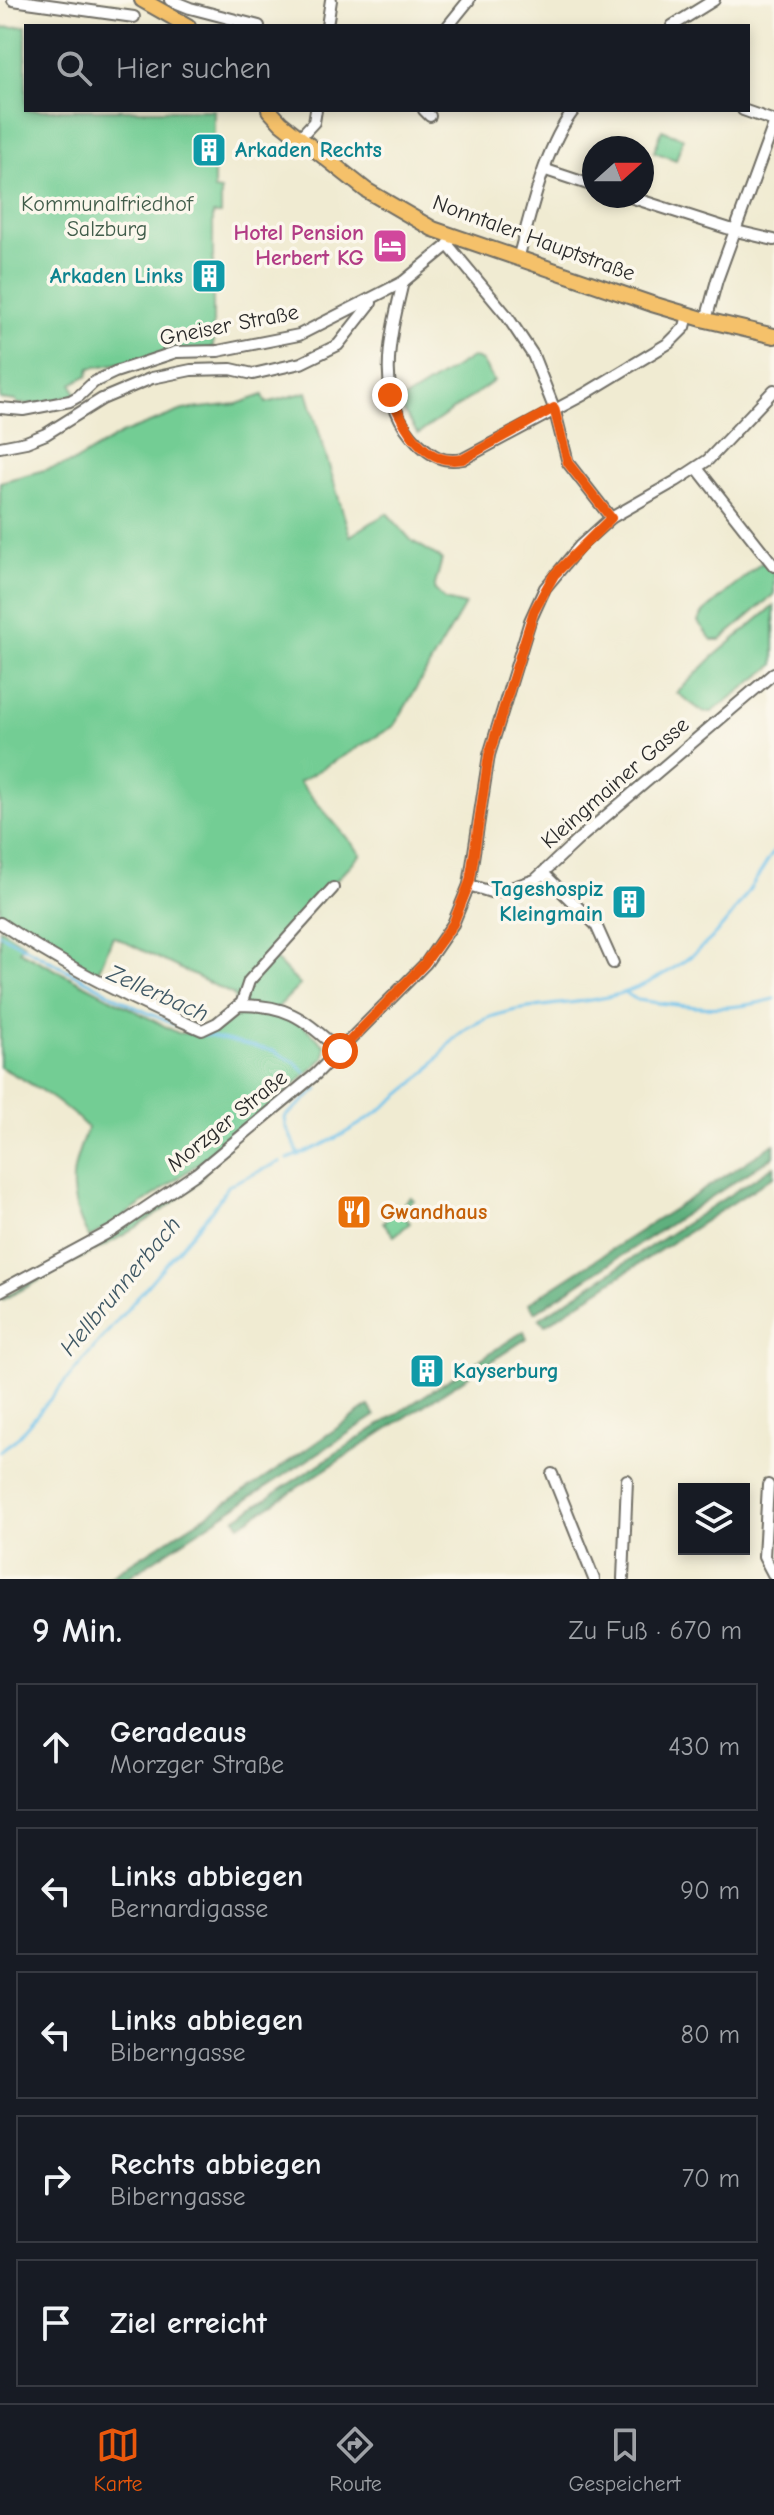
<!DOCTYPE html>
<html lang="de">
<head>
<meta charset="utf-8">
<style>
	body { margin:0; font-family:"Comic Neue",sans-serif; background:#242831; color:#f1f3f6 }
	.controls { position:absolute; right:24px; bottom:24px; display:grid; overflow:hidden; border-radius:0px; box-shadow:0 4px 12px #0003 }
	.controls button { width:72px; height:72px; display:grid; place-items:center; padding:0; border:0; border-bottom:2px solid #363941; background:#171b24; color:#f1f3f6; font:40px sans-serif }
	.compass { position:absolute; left:582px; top:136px; width:72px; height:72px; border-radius:50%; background:#171b24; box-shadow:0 4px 12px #0003; rotate:69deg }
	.stop { position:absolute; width:24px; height:24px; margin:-18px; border:6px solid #ea580c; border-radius:50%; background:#fff }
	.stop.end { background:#ea580c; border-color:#fff; box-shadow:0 2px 8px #0008 }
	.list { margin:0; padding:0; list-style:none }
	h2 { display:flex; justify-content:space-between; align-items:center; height:104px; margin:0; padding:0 32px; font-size:34px }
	h2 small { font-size:26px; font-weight:400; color:#9ea1a6 }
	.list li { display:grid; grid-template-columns:52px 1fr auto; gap:24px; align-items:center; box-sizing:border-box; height:128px; margin:0 16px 16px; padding:0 16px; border:2px solid #363941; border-radius:0px }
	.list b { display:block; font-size:30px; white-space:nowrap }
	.list p { margin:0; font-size:26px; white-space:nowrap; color:#9ea1a6 }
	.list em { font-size:26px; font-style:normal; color:#9ea1a6 }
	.icon { flex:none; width:44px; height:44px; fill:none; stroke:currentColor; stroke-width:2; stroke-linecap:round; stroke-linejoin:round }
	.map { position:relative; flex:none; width:774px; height:1579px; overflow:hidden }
	.search { position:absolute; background:#171b24; box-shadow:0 4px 12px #0003; left:24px; right:24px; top:24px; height:88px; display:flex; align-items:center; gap:20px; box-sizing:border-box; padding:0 28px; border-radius:0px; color:#9ea1a6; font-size:30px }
	.sheet { height:824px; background:#171b24 }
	nav { display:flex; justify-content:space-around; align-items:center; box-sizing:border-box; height:112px; border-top:2px solid #363941; background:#171b24; font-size:22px; color:#9ea1a6 }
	nav a { display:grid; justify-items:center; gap:4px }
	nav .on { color:#ea580c }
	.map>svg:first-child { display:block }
	.green { fill:#73cd94; stroke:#4f7c60; stroke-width:2 }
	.forest { fill:#5eb07e; stroke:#446e54; stroke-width:2 }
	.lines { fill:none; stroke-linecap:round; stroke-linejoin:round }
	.stream { stroke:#6fc2eb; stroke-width:3 }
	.minor-casing { stroke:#706e65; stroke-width:14 }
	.major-casing { stroke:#706e65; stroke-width:18 }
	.minor { stroke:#fff; stroke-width:10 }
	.major { stroke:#f5c16b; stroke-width:14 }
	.route { stroke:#ea580c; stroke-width:10 }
	.labels { text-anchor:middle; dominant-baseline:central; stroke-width:7; stroke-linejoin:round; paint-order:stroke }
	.culture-label { font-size:22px; font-weight:bold; fill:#0d838f; stroke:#fbf7ec; text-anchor:start }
	.park-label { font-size:22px; fill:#415c4a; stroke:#fbf7ec }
	.hotel-label { font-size:22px; font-weight:bold; fill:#b23c85; stroke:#fbf7ec; text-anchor:end }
	.street-label { font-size:22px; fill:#2b2b2b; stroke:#fbf7ec }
	.food-label { font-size:22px; font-weight:bold; fill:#c56008; stroke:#fbf7ec; text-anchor:start }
	.water-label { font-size:24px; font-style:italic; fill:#3f5865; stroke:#fbf7ec }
</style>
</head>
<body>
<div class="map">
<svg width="774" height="1579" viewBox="0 0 774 1579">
	<rect width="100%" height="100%" fill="#fbf7ec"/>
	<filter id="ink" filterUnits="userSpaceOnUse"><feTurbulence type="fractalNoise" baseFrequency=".0125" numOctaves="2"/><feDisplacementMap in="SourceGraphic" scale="16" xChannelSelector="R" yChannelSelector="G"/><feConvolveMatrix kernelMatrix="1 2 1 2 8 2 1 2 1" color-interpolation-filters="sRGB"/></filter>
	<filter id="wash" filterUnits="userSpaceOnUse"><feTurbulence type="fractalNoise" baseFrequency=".006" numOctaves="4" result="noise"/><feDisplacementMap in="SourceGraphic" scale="32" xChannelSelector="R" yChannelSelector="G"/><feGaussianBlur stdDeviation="1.8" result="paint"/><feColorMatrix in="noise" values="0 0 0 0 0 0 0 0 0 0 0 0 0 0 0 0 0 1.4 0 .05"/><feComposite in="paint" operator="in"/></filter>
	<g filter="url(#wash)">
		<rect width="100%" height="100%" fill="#f0ebd2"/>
		<!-- green -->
		<g class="green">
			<path d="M26 26V110H214V190L221 191V214H213V348L90 368 88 375 72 384 76 394 43 404H17L16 401 0 399V28Z"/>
			<path d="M662 130 683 138 676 160 654 152Z"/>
			<path d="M472 357 482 361 494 381 418 434 398 403Z"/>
			<path d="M307 392 350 536 387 513 411 540 442 559 434 589 445 600 465 605 394 726 299 782 361 854 268 952 300 985 275 1010C296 1018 309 1030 325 1046V1057C252 1124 173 1187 89 1238 66 1197 69 1169 88 1128 61 1101 33 1084 0 1067V928L24 944 19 951 178 1033 206 1034 238 1015 234 995 113 936 96 977 0 916V482L74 462 121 434 183 410 237 404 263 395 266 403Z"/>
			<path d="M761 563 769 564 774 570V594L721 640H712L698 622 703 613Z"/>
			<path d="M774 606V665L712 712H703L677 693 713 657Z"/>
			<path d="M205 1173C193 1195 119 1239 94 1251L95 1246 134 1223Z"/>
			<path d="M411 1197 414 1200 401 1213 410 1223 394 1236 383 1222Z"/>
			<path d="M87 1251 89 1254 3 1300 0 1299Z"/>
		</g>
		<!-- forest -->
		<g class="forest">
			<path d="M774 1144V1156L535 1312 529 1303Z"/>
			<path d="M774 1166V1176L545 1325 539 1319Z"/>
			<path d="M524 1331 527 1338 240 1525 235 1519Z"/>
			<path d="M369 1406 375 1416 125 1579H106L259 1482Z"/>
		</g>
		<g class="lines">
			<!-- stream -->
			<g class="stream">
				<path d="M0 934 135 1007 191 1032 274 1051 294 1062 306 1073"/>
				<path d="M626 993 637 1000C686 1007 726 1013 774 999"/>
				<path d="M299 1155 286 1126 285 1117 318 1089"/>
				<path d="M288 1159C342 1140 384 1111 426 1072 443 1055 451 1036 473 1025 509 1005 558 1006 597 999 642 992 692 962 722 927 742 904 757 877 774 851"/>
				<path d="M0 1451 16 1439 212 1210 229 1185 280 1162"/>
			</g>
		</g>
	</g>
	<g filter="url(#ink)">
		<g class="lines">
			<defs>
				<g id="minor">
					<path d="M13 0 134 17"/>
					<path d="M170 0 190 8 259 26"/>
					<path d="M327 26 331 0"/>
					<path d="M448 26 469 0"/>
					<path d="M672 26 714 0"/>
					<path d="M424 110 430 116"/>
					<path d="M743 110 774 121"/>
					<path d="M300 137 314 122 316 110"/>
					<path d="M546 170 594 186"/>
					<path d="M627 196 736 231 774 240"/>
					<path d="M448 245 507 316 533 355 554 408 568 463 611 518"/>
					<path d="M518 259C531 213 544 148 574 110"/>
					<path d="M403 282C390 337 373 399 418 443 432 456 443 463 463 459L583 395 669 343 685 327 688 315"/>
					<path d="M706 320 717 280 774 124"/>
					<path d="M0 408 23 410 70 401 79 396 94 382 115 372 176 352 218 351 299 335 403 282 448 245 452 237"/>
					<path d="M0 447 26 442 46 434 102 399 152 378 191 370 231 369 253 374 301 363 338 345 371 303"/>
					<path d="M697 468 774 566"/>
					<path d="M543 873 596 925 613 963"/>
					<path d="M469 885 491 892 502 891 535 880 580 838 774 673"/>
					<path d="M0 923C63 966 132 1000 202 1030L217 1023 239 1005C291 1005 303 1019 340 1051"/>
					<path d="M241 1005 249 981 333 888"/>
					<path d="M0 1291 113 1230 197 1173 316 1074 426 963 453 924 469 885 489 755 530 621 545 588 580 546 611 518 676 481 708 460 774 390"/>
					<path d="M552 1474 594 1579"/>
					<path d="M768 1485 764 1557 774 1576"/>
					<path d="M623 1579 627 1480"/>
				</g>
				<g id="major">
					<path d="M142 0 188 26"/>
					<path d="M269 110 281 123 366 190 433 229 652 304 706 320 774 336"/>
				</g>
			</defs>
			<!-- minor casing -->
			<use href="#minor" class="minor-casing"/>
			<!-- major casing -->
			<use href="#major" class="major-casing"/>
			<!-- minor -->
			<use href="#minor" class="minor"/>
			<!-- major -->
			<use href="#major" class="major"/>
		</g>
	</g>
	<g class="lines" filter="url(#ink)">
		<!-- route -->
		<path class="route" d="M340 1051 424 964 453 924 470 881 489 755 534 611 554 575 611 518 568 463 554 408 463 459C423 467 404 425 390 395"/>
	</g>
	<!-- icons -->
	<defs>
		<symbol id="building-square" viewBox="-11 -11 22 22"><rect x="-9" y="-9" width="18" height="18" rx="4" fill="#0f9aa8" stroke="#fbf7ec"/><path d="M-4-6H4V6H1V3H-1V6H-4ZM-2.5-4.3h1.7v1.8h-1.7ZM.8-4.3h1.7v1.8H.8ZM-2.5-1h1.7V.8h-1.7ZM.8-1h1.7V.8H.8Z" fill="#fff"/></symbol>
		<symbol id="hotel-square" viewBox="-11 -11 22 22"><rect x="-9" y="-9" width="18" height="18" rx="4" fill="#d1479c" stroke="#fbf7ec"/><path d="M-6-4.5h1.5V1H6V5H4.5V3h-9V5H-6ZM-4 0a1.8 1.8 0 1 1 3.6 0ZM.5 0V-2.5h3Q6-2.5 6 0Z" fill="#fff"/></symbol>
		<symbol id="restaurant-square" viewBox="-11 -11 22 22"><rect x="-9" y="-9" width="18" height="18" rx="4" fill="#e8710a" stroke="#fbf7ec"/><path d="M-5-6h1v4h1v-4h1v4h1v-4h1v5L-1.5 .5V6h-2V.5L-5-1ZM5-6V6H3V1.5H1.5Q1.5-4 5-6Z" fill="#fff"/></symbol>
	</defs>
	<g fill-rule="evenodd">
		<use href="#building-square" x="189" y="130" width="40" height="40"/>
		<use href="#hotel-square" x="370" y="226" width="40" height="40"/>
		<use href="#building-square" x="189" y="256" width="40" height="40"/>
		<use href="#building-square" x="609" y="882" width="40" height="40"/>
		<use href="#restaurant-square" x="334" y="1192" width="40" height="40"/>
		<use href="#building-square" x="407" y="1351" width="40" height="40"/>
	</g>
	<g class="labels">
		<!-- culture labels -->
		<g class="culture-label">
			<text x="235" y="150">Arkaden Rechts</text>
			<text x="183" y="276" text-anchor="end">Arkaden Links</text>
			<text x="603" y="889" text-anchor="end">Tageshospiz<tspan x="603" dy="25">Kleingmain</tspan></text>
			<text x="453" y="1371">Kayserburg</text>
		</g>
		<!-- park labels -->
		<g class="park-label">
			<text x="107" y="204">Kommunalfriedhof<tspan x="107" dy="25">Salzburg</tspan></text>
		</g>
		<!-- hotel labels -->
		<g class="hotel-label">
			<text x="364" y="233">Hotel Pension<tspan x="364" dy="25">Herbert KG</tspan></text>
		</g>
		<!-- street labels -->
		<g class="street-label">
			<text transform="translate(534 238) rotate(20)">Nonntaler Hauptstraße</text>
			<text transform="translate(229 325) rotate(-11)">Gneiser Straße</text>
			<text transform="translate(615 783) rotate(-41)">Kleingmainer Gasse</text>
			<text transform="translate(227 1121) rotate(-39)">Morzger Straße</text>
		</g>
		<!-- food labels -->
		<g class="food-label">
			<text x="380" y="1212">Gwandhaus</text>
		</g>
		<!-- water labels -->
		<g class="water-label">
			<text transform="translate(158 993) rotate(24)">Zellerbach</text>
			<text transform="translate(120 1286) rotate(-50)">Hellbrunnerbach</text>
		</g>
	</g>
</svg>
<div class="controls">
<button><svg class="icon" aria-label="layers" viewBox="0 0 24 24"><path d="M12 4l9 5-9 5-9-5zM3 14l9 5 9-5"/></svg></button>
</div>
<svg class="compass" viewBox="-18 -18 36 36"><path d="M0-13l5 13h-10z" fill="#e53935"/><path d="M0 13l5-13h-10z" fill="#9ea1a6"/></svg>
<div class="stop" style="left:340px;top:1051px"></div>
<div class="stop end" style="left:390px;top:395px"></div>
<div class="search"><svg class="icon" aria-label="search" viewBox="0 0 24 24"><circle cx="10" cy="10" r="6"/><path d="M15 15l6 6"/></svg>Hier suchen</div>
</div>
<section class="sheet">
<h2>9 Min.<small>Zu Fuß · 670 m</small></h2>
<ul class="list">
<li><svg class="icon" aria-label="ahead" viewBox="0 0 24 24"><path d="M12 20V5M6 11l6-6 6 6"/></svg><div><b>Geradeaus</b><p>Morzger Straße</p></div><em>430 m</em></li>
<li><svg class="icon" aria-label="left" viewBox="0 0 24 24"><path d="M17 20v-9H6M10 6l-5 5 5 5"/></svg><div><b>Links abbiegen</b><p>Bernardigasse</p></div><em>90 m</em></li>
<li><svg class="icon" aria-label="left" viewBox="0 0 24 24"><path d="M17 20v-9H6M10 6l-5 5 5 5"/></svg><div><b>Links abbiegen</b><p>Biberngasse</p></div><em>80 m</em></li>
<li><svg class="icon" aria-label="right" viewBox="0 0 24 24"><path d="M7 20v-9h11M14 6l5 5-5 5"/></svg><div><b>Rechts abbiegen</b><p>Biberngasse</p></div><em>70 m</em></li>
<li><svg class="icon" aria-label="arrive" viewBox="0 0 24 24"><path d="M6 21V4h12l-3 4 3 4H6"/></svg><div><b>Ziel erreicht</b></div></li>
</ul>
</section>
<nav>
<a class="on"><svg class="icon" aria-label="map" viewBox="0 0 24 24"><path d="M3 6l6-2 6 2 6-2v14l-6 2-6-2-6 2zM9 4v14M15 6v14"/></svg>Karte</a>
<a><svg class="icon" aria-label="directions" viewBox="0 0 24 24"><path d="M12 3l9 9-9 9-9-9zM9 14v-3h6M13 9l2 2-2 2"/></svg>Route</a>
<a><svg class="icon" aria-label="saved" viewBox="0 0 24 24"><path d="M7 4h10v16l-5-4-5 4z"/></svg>Gespeichert</a>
</nav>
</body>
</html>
